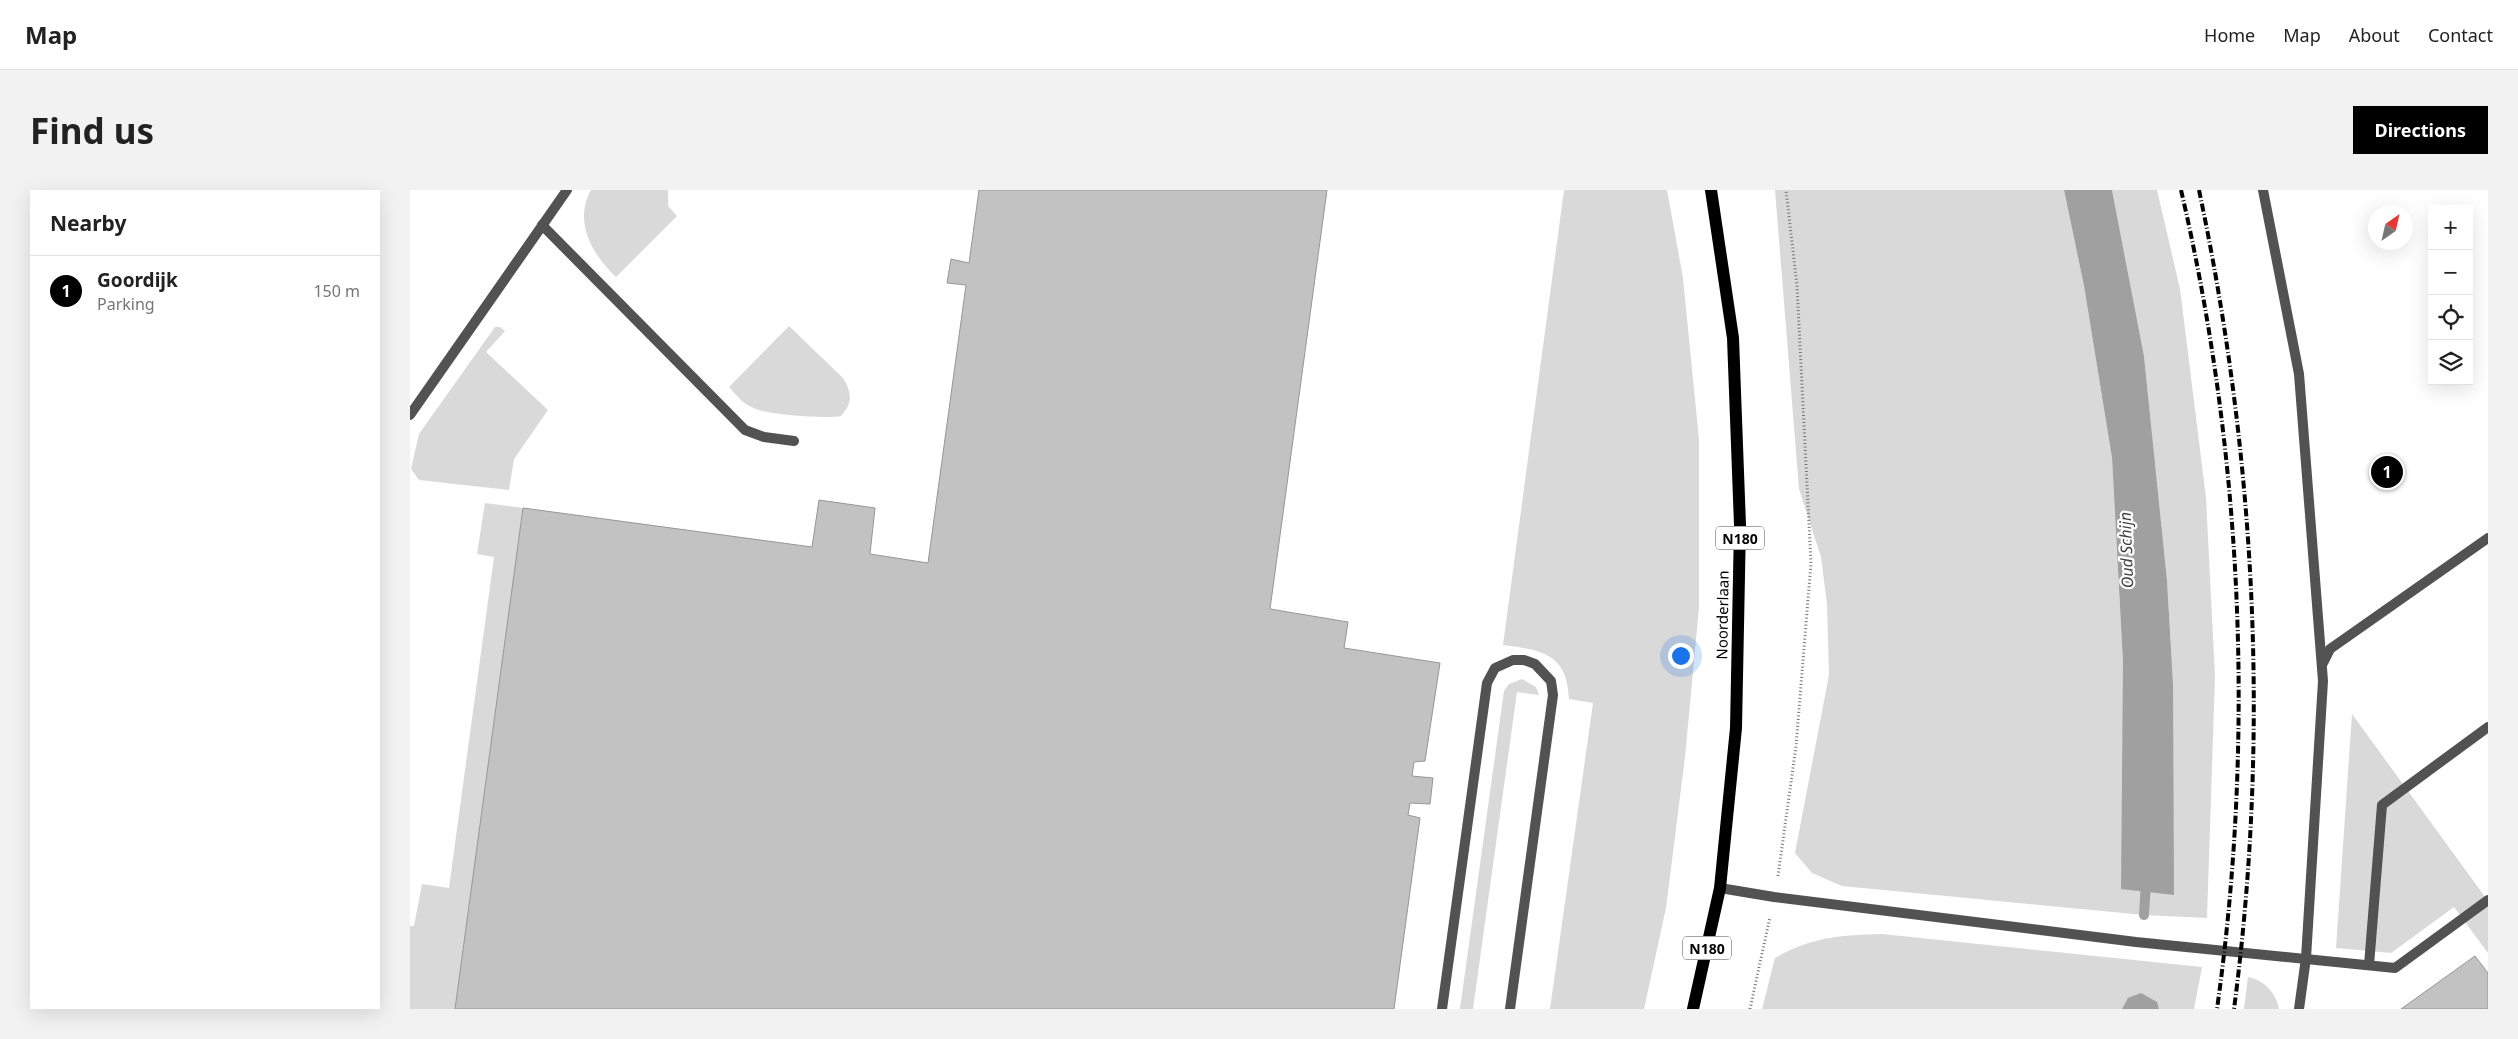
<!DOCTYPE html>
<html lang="en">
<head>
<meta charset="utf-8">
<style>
	body { margin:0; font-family:"Noto Sans",sans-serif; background:#f2f2f2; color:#222 }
	.controls { position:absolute; right:15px; top:15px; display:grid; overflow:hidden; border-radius:0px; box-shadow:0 5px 20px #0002 }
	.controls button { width:45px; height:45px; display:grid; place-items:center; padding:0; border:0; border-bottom:1px solid #e0e0e0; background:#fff; color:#222; font:25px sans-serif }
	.compass { position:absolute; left:1958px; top:15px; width:45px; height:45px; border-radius:50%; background:#fff; box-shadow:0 5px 20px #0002; rotate:34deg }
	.you { position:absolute; left:1270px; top:465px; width:18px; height:18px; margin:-12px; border:4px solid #fff; border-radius:50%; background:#1a73e8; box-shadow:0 0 0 8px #1a73e833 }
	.badge { display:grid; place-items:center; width:32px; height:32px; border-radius:50%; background:#000; color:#fff; font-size:16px; font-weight:700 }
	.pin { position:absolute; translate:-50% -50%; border:2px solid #fff; box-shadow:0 1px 5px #0006 }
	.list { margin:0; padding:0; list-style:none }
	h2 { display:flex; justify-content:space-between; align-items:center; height:65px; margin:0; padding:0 20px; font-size:21px }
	h2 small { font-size:16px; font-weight:400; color:#767676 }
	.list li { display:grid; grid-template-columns:32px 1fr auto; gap:15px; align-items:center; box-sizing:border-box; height:70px; padding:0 20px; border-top:1px solid #e0e0e0 }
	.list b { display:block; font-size:19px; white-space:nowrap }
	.list p { margin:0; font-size:16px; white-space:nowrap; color:#767676 }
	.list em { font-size:16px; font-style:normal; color:#767676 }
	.icon { flex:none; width:28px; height:28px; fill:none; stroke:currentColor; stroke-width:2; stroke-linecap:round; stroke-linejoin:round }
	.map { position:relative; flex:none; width:2078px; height:819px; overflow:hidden; border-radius:0px }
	header { display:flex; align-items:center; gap:30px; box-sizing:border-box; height:70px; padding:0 25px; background:#fff; border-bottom:1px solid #e0e0e0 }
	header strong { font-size:24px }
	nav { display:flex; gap:28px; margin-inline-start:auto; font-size:18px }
	.intro { display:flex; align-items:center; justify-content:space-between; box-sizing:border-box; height:120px; padding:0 30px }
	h1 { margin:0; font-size:35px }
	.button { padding:12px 22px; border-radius:0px; background:#000; color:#fff; font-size:18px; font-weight:700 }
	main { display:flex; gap:30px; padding:0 30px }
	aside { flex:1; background:#fff; border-radius:0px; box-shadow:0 5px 20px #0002 }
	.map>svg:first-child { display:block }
	.green { fill:#d9d9d9 }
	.water { fill:#a0a0a0 }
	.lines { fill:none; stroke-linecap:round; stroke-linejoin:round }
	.stream { stroke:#a0a0a0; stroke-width:10 }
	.building { fill:#c2c2c2; stroke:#969696 }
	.path { stroke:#747474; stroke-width:3; stroke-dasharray:1 2.5; stroke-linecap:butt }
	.lane { stroke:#525252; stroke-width:10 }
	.primary { stroke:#000; stroke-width:12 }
	.rail { stroke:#000; stroke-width:4; stroke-dasharray:8 2.5 1 2.5; stroke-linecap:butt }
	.labels { text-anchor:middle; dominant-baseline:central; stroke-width:4.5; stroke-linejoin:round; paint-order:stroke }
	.shield { fill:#fff; stroke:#4c4c4c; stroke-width:1 }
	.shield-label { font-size:14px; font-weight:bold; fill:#000 }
	.street-label { font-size:15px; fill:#000; stroke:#fff }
	.water-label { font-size:16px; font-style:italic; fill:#414141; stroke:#fff }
</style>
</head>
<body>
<header>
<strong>Map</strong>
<nav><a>Home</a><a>Map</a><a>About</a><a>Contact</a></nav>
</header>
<div class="intro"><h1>Find us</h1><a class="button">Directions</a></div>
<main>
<aside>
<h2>Nearby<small></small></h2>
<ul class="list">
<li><span class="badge">1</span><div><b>Goordijk</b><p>Parking</p></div><em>150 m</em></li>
</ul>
</aside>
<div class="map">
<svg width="2078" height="819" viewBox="0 0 2078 819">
	<rect width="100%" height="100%" fill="#fff"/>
	<!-- green -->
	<g class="green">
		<path d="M181 0H258V16L267 26 206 87C183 65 163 33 181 0Z"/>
		<path d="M1154 0H1257L1273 88 1289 250V417L1275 567 1256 718 1234 819H1140L1183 513 1159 509C1157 464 1133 460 1093 455Z"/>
		<path d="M1365 0H1654L1674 96 1702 268 1713 473 1763 493 1757 390 1734 166 1702 0H1747L1770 99 1796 308 1805 486 1797 728 1734 725 1432 696 1402 683 1385 663 1419 485 1417 414 1411 367 1389 299Z"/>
		<path d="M379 136 433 188C442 203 443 213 431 226 415 229 361 225 346 219 334 215 327 206 319 197Z"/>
		<path d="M85 137H90L95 141 76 162 138 220 104 269 99 300 9 290 1 279 9 244Z"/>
		<path d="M75 313 113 318 45 819H0V736H4L12 694 39 698 84 367 67 364Z"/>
		<path d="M1112 489 1126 497 1129 505 1107 502 1063 819H1050L1094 501 1099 494Z"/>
		<path d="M1942 524 2078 711V763L2044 717 1981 763 1926 758Z"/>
		<path d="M1472 744 1792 777 1784 819H1352L1365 768C1401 747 1431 745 1472 744Z"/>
		<path d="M1838 787C1854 790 1866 803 1869 819H1834Z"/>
	</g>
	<!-- water -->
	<g class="water">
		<path d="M1654 0H1702L1734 166 1757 390 1763 493 1764 705 1711 699 1713 473 1702 268 1674 96Z"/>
		<path d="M1731 803 1747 812 1749 819H1712L1718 808Z"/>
	</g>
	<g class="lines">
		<!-- stream -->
		<path class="stream" d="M1734 725 1736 691"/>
	</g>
	<!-- building -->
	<g class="building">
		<path d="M569 0H917L860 419 938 432 934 458 1030 473 1015 571 1004 572 1002 586 1023 588 1020 614 1000 613 998 625 1010 628 984 819H45L113 318 402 357 409 310 465 318 460 364 518 373 556 95 537 93 541 69 559 73Z"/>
		<path d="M2065 766 2078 783V819H1991Z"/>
	</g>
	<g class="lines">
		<!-- path -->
		<g class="path">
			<path d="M1368 686 1386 556 1401 373 1387 96 1376 0"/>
			<path d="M1340 819 1360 727"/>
		</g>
		<!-- lane -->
		<g class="lane">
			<path d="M1853 0 1889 184 1913 491 1896 768 1889 819"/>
			<path d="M132 35 335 240 354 247 384 251"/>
			<path d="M0 225 157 0"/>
			<path d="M1913 473 1920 459 2078 348"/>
			<path d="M1310 698 1364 707 1726 752 1985 778 2078 710"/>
			<path d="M1959 775 1972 615 2078 537"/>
			<path d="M1032 819 1077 493 1085 478 1103 470H1114L1125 474 1141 491 1143 505 1100 819"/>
		</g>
		<!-- primary -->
		<path class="primary" d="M1283 819 1310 698 1326 538 1330 335 1323 148 1301 0"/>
		<!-- rail -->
		<g class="rail">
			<path d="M1771 0C1833 266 1845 549 1807 819"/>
			<path d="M1789 0C1846 270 1860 545 1824 819"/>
		</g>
	</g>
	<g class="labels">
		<!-- shield labels -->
		<g class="shield">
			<rect x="1306" y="336.5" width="48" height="23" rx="4"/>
			<rect x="1273" y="746.5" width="48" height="23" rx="4"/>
		</g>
		<g class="shield-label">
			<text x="1330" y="348">N180</text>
			<text x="1297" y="758">N180</text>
		</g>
		<!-- street labels -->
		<g class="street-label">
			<text transform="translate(1312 425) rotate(-89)">Noorderlaan</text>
		</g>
		<!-- water labels -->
		<g class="water-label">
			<text transform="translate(1716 360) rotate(-92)">Oud Schijn</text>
		</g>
	</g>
</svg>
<div class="controls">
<button>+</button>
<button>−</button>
<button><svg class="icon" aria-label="locate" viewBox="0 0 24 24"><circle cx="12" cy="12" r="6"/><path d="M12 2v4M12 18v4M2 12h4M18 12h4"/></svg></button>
<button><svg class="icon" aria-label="layers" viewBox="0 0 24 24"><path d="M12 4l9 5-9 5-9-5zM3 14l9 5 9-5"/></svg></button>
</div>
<svg class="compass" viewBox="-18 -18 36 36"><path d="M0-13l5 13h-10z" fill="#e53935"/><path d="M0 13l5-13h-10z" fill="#767676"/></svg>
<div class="you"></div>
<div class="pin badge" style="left:1977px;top:282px">1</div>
</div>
</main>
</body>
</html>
